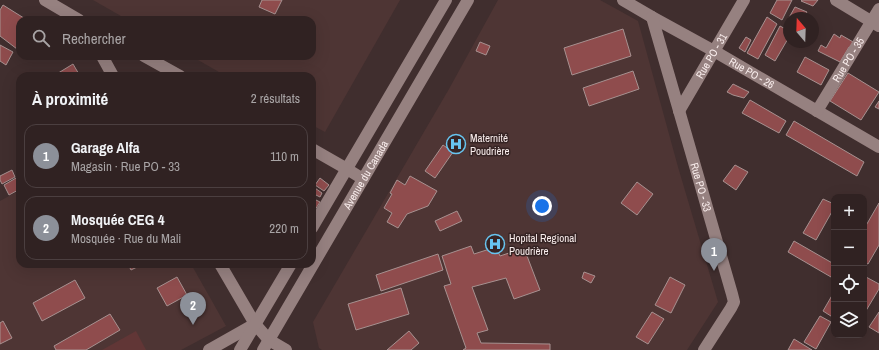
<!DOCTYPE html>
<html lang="fr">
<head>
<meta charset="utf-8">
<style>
	body { margin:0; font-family:"Archivo Narrow",sans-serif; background:#382a2a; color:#f1f3f6 }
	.controls { position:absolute; right:12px; bottom:12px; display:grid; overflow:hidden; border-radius:8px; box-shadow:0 4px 16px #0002 }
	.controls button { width:36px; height:36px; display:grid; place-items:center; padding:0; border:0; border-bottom:1px solid #4b3f40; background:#302222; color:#f1f3f6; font:20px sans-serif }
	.compass { position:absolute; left:783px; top:12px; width:36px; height:36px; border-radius:50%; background:#302222; box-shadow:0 4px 16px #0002; rotate:341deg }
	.you { position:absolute; left:542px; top:206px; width:14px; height:14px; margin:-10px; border:3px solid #fff; border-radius:50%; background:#1a73e8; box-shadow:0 0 0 6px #1a73e833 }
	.badge { display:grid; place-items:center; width:26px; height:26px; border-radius:50%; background:#8c9099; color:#fff; font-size:13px; font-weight:700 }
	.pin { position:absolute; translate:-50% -33px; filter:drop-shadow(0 1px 2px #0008) }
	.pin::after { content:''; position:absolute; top:21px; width:14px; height:12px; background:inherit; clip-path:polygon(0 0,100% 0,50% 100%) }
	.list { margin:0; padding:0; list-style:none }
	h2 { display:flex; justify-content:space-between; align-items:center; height:52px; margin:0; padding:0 16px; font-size:17px }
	h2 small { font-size:13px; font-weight:400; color:#a8a4a5 }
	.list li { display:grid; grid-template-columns:26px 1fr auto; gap:12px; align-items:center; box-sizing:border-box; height:64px; margin:0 8px 8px; padding:0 8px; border:1px solid #4b3f40; border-radius:12px }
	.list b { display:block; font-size:15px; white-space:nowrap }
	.list p { margin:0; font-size:13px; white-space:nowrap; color:#a8a4a5 }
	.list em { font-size:13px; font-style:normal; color:#a8a4a5 }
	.icon { flex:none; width:22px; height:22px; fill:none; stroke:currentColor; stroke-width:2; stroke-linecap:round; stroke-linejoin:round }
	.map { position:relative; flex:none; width:879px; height:350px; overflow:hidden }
	.search { position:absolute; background:#302222; box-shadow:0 4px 16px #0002; left:16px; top:16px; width:300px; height:44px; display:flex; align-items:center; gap:10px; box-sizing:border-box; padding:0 14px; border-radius:12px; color:#a8a4a5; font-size:15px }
	.panel { position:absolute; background:#302222; box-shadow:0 4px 16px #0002; left:16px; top:72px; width:300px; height:196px; border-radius:12px }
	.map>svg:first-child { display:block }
	.built { fill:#4e3534 }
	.green { fill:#613636 }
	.building { fill:#8f4c4d; stroke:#a79190 }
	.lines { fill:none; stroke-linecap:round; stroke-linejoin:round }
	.minor { stroke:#968180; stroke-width:12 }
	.labels { text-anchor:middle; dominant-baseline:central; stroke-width:3; stroke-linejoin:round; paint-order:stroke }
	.street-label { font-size:11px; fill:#f9edec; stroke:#362424 }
	.poi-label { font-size:11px; fill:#f9edec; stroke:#362424; text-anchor:start }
</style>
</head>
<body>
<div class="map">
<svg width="879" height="350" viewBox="0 0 879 350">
	<rect width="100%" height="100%" fill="#402e2e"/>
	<!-- built -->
	<g class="built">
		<path d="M93 0H400L325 132 312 125V76H226L191 56H312V20H128Z"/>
		<path d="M498 0H600L638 21 678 167 718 302 687 350H322L319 348 313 322 449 89Z"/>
		<path d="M20 190V264H191L226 326 181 350H0V201Z"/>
	</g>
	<!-- green -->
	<path class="green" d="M136 331 146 350H102Z"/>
	<!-- building -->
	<g class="building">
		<path d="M262 0H282L275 14 259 7Z"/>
		<path d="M777 0H792L782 20 770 13Z"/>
		<path d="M802 0H818L813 6 801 1Z"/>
		<path d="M3 5 27 20H20V43L17 49 0 36V10Z"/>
		<path d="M795 7 807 12 803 18H789V25L786 23Z"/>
		<path d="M767 17 777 24 758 59 747 53Z"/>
		<path d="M780 26 789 31V37L775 61 765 55Z"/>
		<path d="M623 29 631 56 572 75 564 48Z"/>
		<path d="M834 34 840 38 841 35 855 43 852 49 849 47 840 62 818 51 821 45 826 48Z"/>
		<path d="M746 37 751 40 745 52 739 48Z"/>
		<path d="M480 42 490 46 486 55 476 51Z"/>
		<path d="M0 45 13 52 6 65 0 61Z"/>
		<path d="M805 57 829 70 821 85 797 72Z"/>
		<path d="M73 64 80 76H55V75Z"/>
		<path d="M633 71 639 89 589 106 583 88Z"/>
		<path d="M848 73 879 92 861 120 830 101Z"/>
		<path d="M733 84 749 92 744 98 733 95 727 92Z"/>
		<path d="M750 100 786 121 779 133 742 113Z"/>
		<path d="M879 101V109L875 107Z"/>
		<path d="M794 121 864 162 857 176 786 135Z"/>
		<path d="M443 145 453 152 435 178 425 171Z"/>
		<path d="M735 165 748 172 736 190 723 181Z"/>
		<path d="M12 170 15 177 2 184 0 180V176Z"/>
		<path d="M410 176 437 191 428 206 407 214 398 228 387 222 392 213 384 208 392 194 390 193 397 180 405 185Z"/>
		<path d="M16 178 20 186V189L9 195 4 185Z"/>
		<path d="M320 178 329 185 324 191 315 185Z"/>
		<path d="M637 182 653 194 637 215 621 203Z"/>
		<path d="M312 186 322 193 320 197 312 193Z"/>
		<path d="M312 198 320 202 313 213 312 212Z"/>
		<path d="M823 199 834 204V208L816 240 803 233Z"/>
		<path d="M879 203V245L868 264 864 262V229Z"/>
		<path d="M457 211 462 221 440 231 435 221Z"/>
		<path d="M794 241 834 264V271L831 277 788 252Z"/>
		<path d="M471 246 474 254 496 247 500 256 524 248 540 290 514 299 506 278 472 287 488 330 477 333 481 343 550 344V350H463L466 348 444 286 451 284 442 256Z"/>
		<path d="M438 254 443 270 381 291 376 275Z"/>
		<path d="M128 264H143L131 270Z"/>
		<path d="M584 272 595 276 591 283 582 278Z"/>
		<path d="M177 277 187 295 167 306 157 288Z"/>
		<path d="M670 277 685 285 671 313 655 305Z"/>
		<path d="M866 277 879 284V289L864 314V281Z"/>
		<path d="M75 280 85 298 42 321 33 303Z"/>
		<path d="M401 288 409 314 356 330 348 304Z"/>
		<path d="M834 292V318L823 311Z"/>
		<path d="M652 312 664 319 648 344 636 337Z"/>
		<path d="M879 312V333L869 327Z"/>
		<path d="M110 314 120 330 86 350H56L54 346Z"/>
		<path d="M820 316 831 322 816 349 804 342Z"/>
		<path d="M3 321 12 338 0 344V323Z"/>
		<path d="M409 331 419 343 411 350H387Z"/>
		<path d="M794 339 812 350H788Z"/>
	</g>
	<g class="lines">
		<!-- minor -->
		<g class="minor">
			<path d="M45 0 79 20"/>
			<path id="s1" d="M623 0 652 17 714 51 879 147"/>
			<path d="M836 0 879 26"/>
			<path id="s2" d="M652 17 732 294 734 302 731 308 704 350"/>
			<path d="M102 56 113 76"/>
			<path d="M144 56 180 76"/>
			<path id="s3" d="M679 111 744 0"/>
			<path id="s4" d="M817 111 879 9"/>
			<path d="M312 149 347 169 363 179"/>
			<path d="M312 228 446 0"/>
			<path d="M220 264 255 324 269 340 286 350"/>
			<path d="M209 350 255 324"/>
			<path d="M240 350 291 264"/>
			<path id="s5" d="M263 350 468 0"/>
		</g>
	</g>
	<!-- icons -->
	<defs>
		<symbol id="hospital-ring" viewBox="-11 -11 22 22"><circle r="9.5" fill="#362424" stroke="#67c4ef" stroke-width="1.5"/><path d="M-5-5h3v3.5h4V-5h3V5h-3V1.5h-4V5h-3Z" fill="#67c4ef"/></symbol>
	</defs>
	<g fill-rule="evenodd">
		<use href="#hospital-ring" x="445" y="133" width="22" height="22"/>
		<use href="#hospital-ring" x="484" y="233" width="22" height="22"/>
	</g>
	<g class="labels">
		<!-- street labels -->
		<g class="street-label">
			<text stroke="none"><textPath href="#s3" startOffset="64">Rue PO - 31</textPath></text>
			<text stroke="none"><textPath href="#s4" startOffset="60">Rue PO - 35</textPath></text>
			<text stroke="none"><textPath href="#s1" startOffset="148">Rue PO - 26</textPath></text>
			<text stroke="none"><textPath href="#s5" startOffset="203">Avenue du Canada</textPath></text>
			<text stroke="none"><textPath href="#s2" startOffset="177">Rue PO - 33</textPath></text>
		</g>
		<!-- poi labels -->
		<g class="poi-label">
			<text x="470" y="138">Maternité<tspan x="470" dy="13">Poudrière</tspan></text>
			<text x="509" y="238">Hopital Regional<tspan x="509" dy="13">Poudrière</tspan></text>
		</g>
	</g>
</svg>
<div class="controls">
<button>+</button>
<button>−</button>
<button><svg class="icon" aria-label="locate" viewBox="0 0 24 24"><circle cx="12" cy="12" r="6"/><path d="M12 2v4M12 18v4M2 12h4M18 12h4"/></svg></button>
<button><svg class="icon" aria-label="layers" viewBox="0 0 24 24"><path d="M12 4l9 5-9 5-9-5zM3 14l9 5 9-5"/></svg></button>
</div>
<svg class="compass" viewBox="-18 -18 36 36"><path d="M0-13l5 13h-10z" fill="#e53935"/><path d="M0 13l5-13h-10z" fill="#a8a4a5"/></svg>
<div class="you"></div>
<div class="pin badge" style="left:714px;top:271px">1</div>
<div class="pin badge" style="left:193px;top:325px">2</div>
<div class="search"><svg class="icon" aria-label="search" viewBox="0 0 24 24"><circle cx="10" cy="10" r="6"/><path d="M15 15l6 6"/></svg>Rechercher</div>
<section class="panel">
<h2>À proximité<small>2 résultats</small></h2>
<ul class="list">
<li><span class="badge">1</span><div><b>Garage Alfa</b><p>Magasin · Rue PO - 33</p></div><em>110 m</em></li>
<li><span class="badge">2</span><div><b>Mosquée CEG 4</b><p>Mosquée · Rue du Mali</p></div><em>220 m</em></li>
</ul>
</section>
</div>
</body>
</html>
